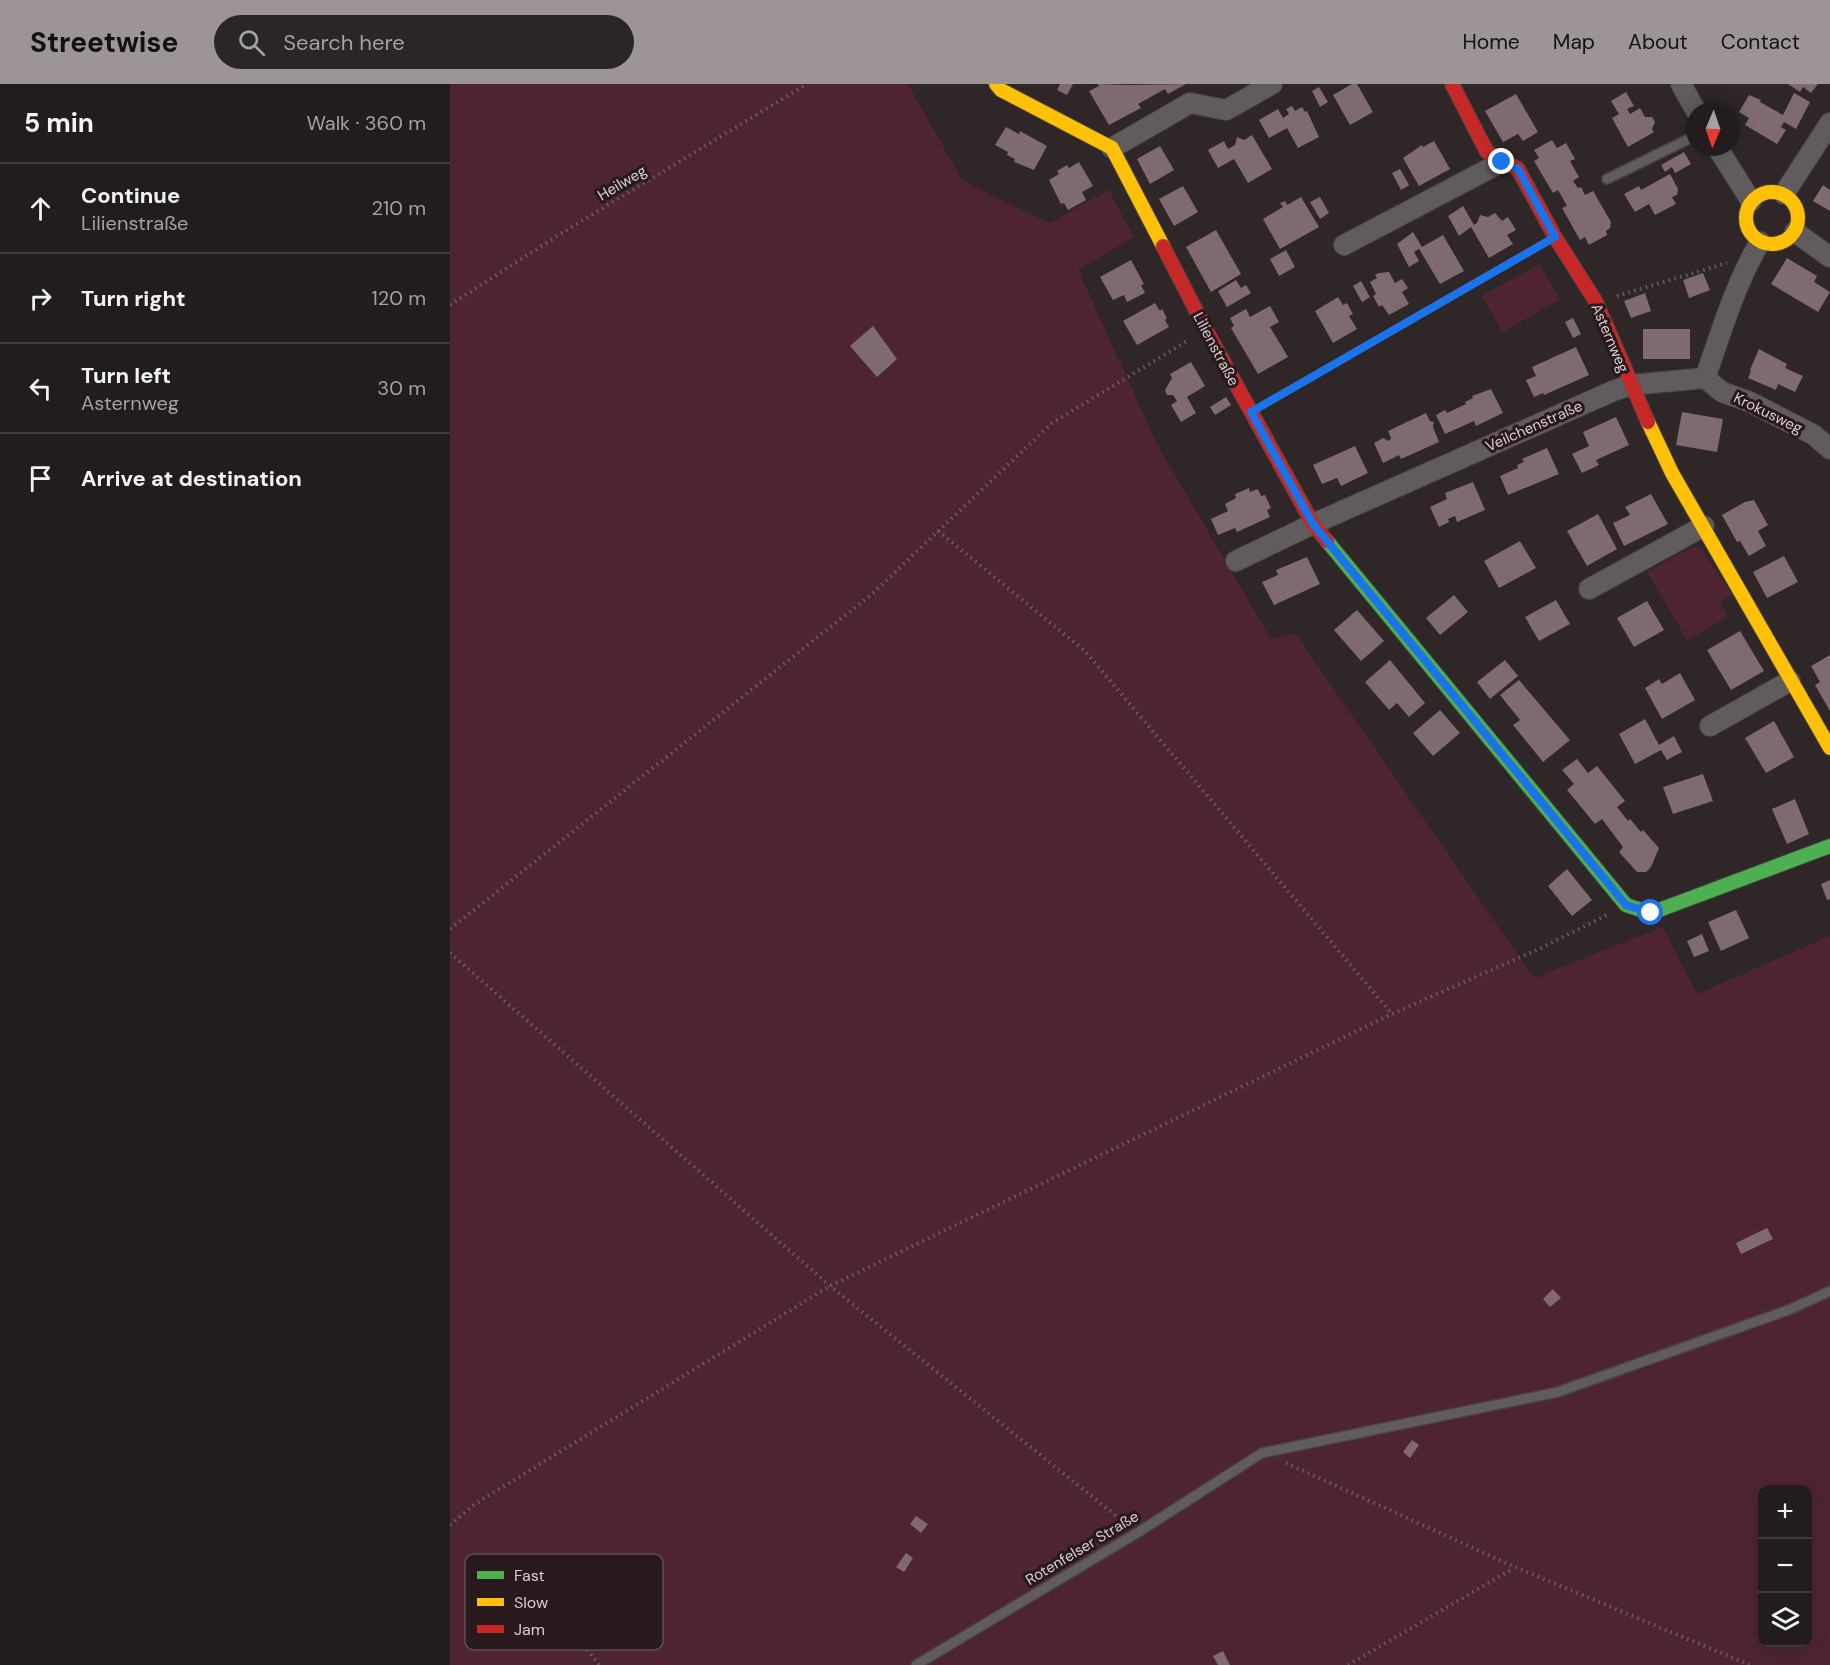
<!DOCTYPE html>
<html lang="en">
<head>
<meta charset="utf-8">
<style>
	body { margin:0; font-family:"DM Sans",sans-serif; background:#2a2526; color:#f1f3f6 }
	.controls { position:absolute; right:18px; bottom:18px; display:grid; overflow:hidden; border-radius:12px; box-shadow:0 3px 15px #0003 }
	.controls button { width:54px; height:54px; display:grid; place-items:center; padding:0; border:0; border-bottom:2px solid #3f3a3b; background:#221c1d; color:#f1f3f6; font:30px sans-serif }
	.compass { position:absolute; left:1236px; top:18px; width:54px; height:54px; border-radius:50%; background:#221c1d; box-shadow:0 3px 15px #0003; rotate:182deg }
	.stop { position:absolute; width:18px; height:18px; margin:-14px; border:4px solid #1a73e8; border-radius:50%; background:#fff }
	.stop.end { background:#1a73e8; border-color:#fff; box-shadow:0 2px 6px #0008 }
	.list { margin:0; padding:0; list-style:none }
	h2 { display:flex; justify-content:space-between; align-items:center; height:78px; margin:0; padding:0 24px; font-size:26px }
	h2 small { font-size:20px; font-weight:400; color:#a2a1a4 }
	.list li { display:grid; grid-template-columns:39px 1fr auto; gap:18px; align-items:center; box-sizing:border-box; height:90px; padding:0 24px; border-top:2px solid #3f3a3b }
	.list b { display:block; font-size:22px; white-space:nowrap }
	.list p { margin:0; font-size:20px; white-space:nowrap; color:#a2a1a4 }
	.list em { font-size:20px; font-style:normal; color:#a2a1a4 }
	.icon { flex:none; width:33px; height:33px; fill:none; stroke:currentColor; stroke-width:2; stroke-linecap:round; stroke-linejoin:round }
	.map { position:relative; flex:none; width:1380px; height:1581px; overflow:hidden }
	header { display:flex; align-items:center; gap:36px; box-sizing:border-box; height:84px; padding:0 30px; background:#9d9496; color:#111 }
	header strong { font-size:28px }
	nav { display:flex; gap:33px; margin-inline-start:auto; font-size:21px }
	.search { width:420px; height:54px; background:#2a2526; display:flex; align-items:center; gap:15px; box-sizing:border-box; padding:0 21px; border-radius:33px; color:#a2a1a4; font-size:22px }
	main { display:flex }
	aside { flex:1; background:#221c1d }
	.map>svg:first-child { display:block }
	.green { fill:#4e2431; fill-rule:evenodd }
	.building { fill:#7e6a6f }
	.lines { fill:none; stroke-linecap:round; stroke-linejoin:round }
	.lane-casing { stroke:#494143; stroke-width:12 }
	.street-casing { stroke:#494143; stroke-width:22 }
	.fast-casing { stroke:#494143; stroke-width:16 }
	.slow-casing { stroke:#494143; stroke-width:16 }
	.jam-casing { stroke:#494143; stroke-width:16 }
	.path { stroke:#656061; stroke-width:4; stroke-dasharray:1.5 4.5; stroke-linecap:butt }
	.lane { stroke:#605b5c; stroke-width:9 }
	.street { stroke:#605b5c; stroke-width:20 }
	.fast { stroke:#4caf50; stroke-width:14 }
	.slow { stroke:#ffc107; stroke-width:14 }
	.jam { stroke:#c62828; stroke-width:14 }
	.route { stroke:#1a73e8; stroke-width:8 }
	.labels { text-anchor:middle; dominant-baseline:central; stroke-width:6; stroke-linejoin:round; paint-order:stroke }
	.street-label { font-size:15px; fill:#d9cfd1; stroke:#27191c }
	.key { fill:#27191c; stroke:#5c5052; stroke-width:1.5 }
	.key-label { font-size:16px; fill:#d9cfd1 }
</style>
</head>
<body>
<header>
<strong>Streetwise</strong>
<div class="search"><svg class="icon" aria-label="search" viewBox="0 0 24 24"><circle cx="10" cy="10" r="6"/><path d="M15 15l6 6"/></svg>Search here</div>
<nav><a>Home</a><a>Map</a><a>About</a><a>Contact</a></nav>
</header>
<main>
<aside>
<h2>5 min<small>Walk · 360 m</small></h2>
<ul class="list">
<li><svg class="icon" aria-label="ahead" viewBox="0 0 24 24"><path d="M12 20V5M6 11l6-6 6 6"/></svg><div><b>Continue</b><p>Lilienstraße</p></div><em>210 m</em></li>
<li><svg class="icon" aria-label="right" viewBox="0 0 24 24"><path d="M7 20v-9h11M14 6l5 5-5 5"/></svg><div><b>Turn right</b></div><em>120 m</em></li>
<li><svg class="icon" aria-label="left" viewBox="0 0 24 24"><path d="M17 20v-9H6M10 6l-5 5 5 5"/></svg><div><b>Turn left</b><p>Asternweg</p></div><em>30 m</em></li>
<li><svg class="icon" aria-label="arrive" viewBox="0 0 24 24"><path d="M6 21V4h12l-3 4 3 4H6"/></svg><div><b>Arrive at destination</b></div></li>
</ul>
</aside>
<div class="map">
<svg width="1380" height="1581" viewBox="0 0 1380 1581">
	<rect width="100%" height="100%" fill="#2e2627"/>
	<!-- green -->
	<g class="green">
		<path d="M0 0H458L512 96 599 139 659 106 684 153 628 186 708 362 821 555 845 549 1084 894 1213 843 1247 910 1380 852V1581H0ZM1312 1406H1358V1558H1312Z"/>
		<path d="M1090 180 1110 216 1052 248 1032 211Z"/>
		<path d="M1241 463 1251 464 1282 511 1270 518 1278 533 1237 556 1197 488Z"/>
	</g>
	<!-- building -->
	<g class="building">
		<path d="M610 0H623L617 11 607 6Z"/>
		<path d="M648 0 678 1 736 0 718 10 715 5 688 20 691 24 659 41 639 7 649 2Z"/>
		<path d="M902 0H907L923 28 900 41 883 11Z"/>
		<path d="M1338 0H1368L1361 9 1353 3 1350 8Z"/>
		<path d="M869 3 878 18 870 23 862 7Z"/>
		<path d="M1176 8 1184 22 1177 25 1180 30 1190 24 1195 33H1202L1205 38 1202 45 1204 48 1178 63 1162 34 1169 30 1161 17Z"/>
		<path d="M1344 9 1360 18 1346 45 1334 38 1331 43 1336 46 1327 60 1295 41 1299 34 1289 28 1299 11 1311 16 1310 18 1333 31Z"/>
		<path d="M1066 10 1088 48 1073 57 1068 50 1053 58 1035 27Z"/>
		<path d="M842 22 845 27 852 23 855 28 857 27 869 53 848 64 837 44 819 54 809 36 828 25 833 34 839 30 836 25Z"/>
		<path d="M556 43 569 50 570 47 597 62 584 86 564 78 565 75 557 71 558 68 545 61Z"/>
		<path d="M802 51 822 85 798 99 784 75 768 84 758 66 774 57 778 65 785 61 787 53 794 56Z"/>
		<path d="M1102 56 1107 64 1116 59 1125 75 1120 77 1129 93 1123 97 1128 104 1131 103 1135 111 1143 107 1161 138 1160 144 1156 147 1157 151 1139 161 1135 153 1130 156 1112 124 1117 122 1112 113 1108 106 1103 109 1084 77 1089 74 1084 66Z"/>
		<path d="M984 57 1000 85 969 102 953 74 972 61 973 63Z"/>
		<path d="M710 62 724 86 700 100 687 75Z"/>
		<path d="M1234 68 1241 80 1225 89 1222 83 1215 88 1211 81Z"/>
		<path d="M629 78 643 102 632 108 636 116 618 126 614 119 611 120 599 96 609 90 607 87 617 81 619 84Z"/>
		<path d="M950 85 959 101 951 106 942 89Z"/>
		<path d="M1220 90 1228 105 1227 111 1222 113 1226 120 1205 131 1199 120 1185 128 1174 110 1189 102 1191 106Z"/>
		<path d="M1373 101 1380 106V127L1363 117Z"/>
		<path d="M733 102 748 128 724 142 709 115Z"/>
		<path d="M851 113 869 143 830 165 813 135 833 123 830 119 835 117 837 121Z"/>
		<path d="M870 113 879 129 870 135 860 118Z"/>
		<path d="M1013 122 1024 141 1027 139 1030 131 1038 133 1045 129 1052 137 1058 133 1066 146 1057 151 1063 160 1039 174 1021 143 1009 152 998 132Z"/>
		<path d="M766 146 791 190 761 208 736 163Z"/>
		<path d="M963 148 972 163 993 151 1014 187 990 200 969 165 964 168 969 177 959 183 947 160Z"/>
		<path d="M836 166 845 183 829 192 820 175Z"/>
		<path d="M1337 174 1367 192 1364 198 1380 208 1368 228 1321 200Z"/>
		<path d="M681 176 694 200 691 201 695 209 677 218 674 211 663 216 650 193Z"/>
		<path d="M939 188 945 199 952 195 958 204 952 208 959 220 939 231 932 221 929 223 923 212 926 210 920 198 927 194 925 191 929 189Z"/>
		<path d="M1253 189 1260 206 1239 214 1233 196Z"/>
		<path d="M786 196 791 204 796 201 801 209 777 223 768 207Z"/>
		<path d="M911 197 920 213 912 218 903 202Z"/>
		<path d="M1195 209 1201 227 1181 234 1174 217Z"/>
		<path d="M888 213 893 221 897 219 903 230 899 232 907 245 883 259 865 227Z"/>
		<path d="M705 219 710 227 712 225 717 234 715 236 719 243 687 261 673 237Z"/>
		<path d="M820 222 829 238 820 243 838 273 808 290 781 244 784 242 780 234 796 225 800 233Z"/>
		<path d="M1123 234 1131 250 1123 254 1115 238Z"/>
		<path d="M423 242 447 275 427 293 400 262Z"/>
		<rect x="1193" y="245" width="47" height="30"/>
		<path d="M1126 263 1139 291 1094 311 1093 309 1084 313 1076 296 1086 292 1082 283Z"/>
		<path d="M1309 265 1337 280 1335 284 1353 292 1345 308 1328 300 1326 306 1298 294 1301 287 1300 286Z"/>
		<path d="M741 278 755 302 737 313 746 329 731 338 721 321 727 317 723 311H717L715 306 722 294 720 290Z"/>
		<path d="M1041 305 1053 329 1026 342 1024 337 995 350 986 331 995 326 997 329 1016 320 1015 318 1023 314 1022 312Z"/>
		<path d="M776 313 781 321 765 331 760 323Z"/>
		<path d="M1232 328 1273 335 1267 368 1226 361Z"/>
		<path d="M976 329 980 337 984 338 983 343 989 358 951 375 949 371 933 379 924 359 933 354 939 357 941 354 938 347Z"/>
		<path d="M1166 333 1179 361 1146 376 1149 381 1132 389 1122 370 1139 362 1133 348Z"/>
		<path d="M905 362 918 389 891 402 887 394 872 400 863 381Z"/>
		<path d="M1097 364 1109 390 1058 411 1050 392 1068 384 1067 381 1074 378 1072 375Z"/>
		<path d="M1023 398 1035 426 1007 438 1005 432 998 435 999 438 989 443 980 423 997 415 995 409Z"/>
		<path d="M799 404 800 408 808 405 811 412 815 411 821 424 817 426 820 433 787 448 785 444 768 451 761 435 778 427 775 420 786 414 785 410Z"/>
		<path d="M1201 410 1218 440 1174 462 1163 439 1180 431 1175 423Z"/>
		<path d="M1304 416 1318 441 1308 447 1316 462 1299 472 1290 457 1287 458 1272 431 1295 418Z"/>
		<path d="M1148 430 1167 465 1137 482 1117 447Z"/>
		<path d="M1070 457 1086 484 1049 504 1034 477Z"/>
		<path d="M1334 472 1348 498 1317 514 1303 488Z"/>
		<path d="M857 473 870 500 824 521 812 498 828 491 826 486Z"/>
		<path d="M1004 511 1018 528 990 551 976 534Z"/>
		<path d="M1106 516 1120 540 1089 557 1075 533Z"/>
		<path d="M1197 517 1214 546 1184 563 1167 534Z"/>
		<path d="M907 526 934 557 911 577 884 546Z"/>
		<path d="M1290 547 1314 587 1281 606 1257 566Z"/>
		<path d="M1380 571V627L1365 601 1370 598 1361 582Z"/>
		<path d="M940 576 975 619 959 633 947 619 939 626 915 598Z"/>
		<path d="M1055 576 1068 592 1040 615 1027 598Z"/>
		<path d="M1230 589 1245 616 1212 635 1195 604 1209 595 1212 600Z"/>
		<path d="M1069 596 1120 656 1093 678 1063 641 1070 636 1050 611Z"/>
		<path d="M990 626 1010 649 983 672 963 649Z"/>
		<path d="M1195 635 1209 661 1224 652 1232 668 1217 676 1211 666 1185 680 1169 650Z"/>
		<path d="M1324 637 1344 673 1316 689 1295 654Z"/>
		<path d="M1127 675 1138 689 1147 682 1175 717 1167 723 1178 737 1180 735 1191 748 1193 746 1209 764 1201 783 1196 788H1187L1169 768 1173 763 1152 735 1145 740 1117 706 1124 700 1112 686Z"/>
		<path d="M1253 690 1263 717 1223 730 1213 703Z"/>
		<path d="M1345 715 1359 750 1337 760 1322 725Z"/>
		<path d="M1117 785 1142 816 1122 832 1098 802Z"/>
		<path d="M1380 796V815L1377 816 1371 800Z"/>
		<path d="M1286 826 1299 854 1271 867 1258 838Z"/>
		<path d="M1252 850 1259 867 1244 873 1237 857Z"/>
		<path d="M1317 1144 1323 1155 1291 1170 1286 1159Z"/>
		<path d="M1103 1205 1111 1214 1100 1223 1093 1215Z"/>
		<path d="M962 1356 969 1361 960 1374 953 1368Z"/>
		<path d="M466 1432 478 1440 471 1449 460 1440Z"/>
		<path d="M456 1469 463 1474 454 1488 446 1483Z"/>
		<path d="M773 1567 780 1581H768L763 1572Z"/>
	</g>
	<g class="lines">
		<defs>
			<g id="lane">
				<path d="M1157 95 1245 52"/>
				<path d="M466 1581 687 1449 812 1369 1108 1308 1341 1225 1380 1207"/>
			</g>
			<g id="street">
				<path d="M1231 0 1246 27"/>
				<path d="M1267 63 1301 117"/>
				<path d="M662 64 740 19 776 26 822 0"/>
				<path d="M1334 110 1380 39"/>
				<path d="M1345 148 1380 173"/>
				<path d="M894 161 1052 78"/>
				<path d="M1255 294 1272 308 1300 318 1364 351 1380 365"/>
				<path d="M786 477 863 440 1163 307 1181 301 1255 294C1271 249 1285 200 1310 158"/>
				<path d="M1139 505 1254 442"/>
				<path d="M1260 642 1340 597"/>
			</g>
			<path id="fast" d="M877 457 1176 821 1201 829 1380 762"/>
			<g id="slow">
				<path d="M546 0 551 6 662 64 713 162"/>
				<circle cx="1322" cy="134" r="26"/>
				<path d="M1198 338 1222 389 1380 664"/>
			</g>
			<g id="jam">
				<path d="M1002 0 1037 68 1068 85 1105 153 1146 218 1198 338"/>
				<path d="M713 162 756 246 863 440 877 457"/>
			</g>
		</defs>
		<!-- lane casing -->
		<use href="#lane" class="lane-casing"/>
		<!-- street casing -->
		<use href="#street" class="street-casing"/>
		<!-- fast casing -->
		<use href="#fast" class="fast-casing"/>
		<!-- slow casing -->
		<use href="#slow" class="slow-casing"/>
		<!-- jam casing -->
		<use href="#jam" class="jam-casing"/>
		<!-- path -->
		<g class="path">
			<path d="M1167 212 1277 179"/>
			<path d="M0 221 107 152 357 0"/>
			<path d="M819 316 1086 163"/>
			<path d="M488 447 635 567 942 930"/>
			<path d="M0 845 422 510 602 339 737 257"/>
			<path d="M0 869 380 1202 675 1439"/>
			<path d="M836 1379 1065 1483 1300 1581"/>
			<path d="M0 1441 25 1420 380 1202 942 930 1091 864 1157 831"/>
			<path d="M123 1539 138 1567 149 1581"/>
			<path d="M898 1581 1064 1484"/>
		</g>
		<!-- lane -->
		<use href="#lane" class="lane"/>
		<!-- street -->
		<use href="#street" class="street"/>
		<!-- fast -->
		<use href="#fast" class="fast"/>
		<!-- slow -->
		<use href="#slow" class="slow"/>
		<!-- jam -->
		<use href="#jam" class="jam"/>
	</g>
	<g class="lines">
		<!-- route -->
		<path class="route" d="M1052 78 1068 85 1105 153 801 328 863 440 1176 821 1201 829"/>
	</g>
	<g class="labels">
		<!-- street labels -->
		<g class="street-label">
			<text transform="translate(172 99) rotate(-31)">Heilweg</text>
			<text transform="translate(1160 254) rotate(67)">Asternweg</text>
			<text transform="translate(766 265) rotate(62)">Lilienstraße</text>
			<text transform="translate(1318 329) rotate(26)">Krokusweg</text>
			<text transform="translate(1084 342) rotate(-24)">Veilchenstraße</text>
			<text transform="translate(632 1464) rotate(-31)">Rotenfelser Straße</text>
		</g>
	</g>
	<!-- legend -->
	<rect x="15" y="1470" width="198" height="96" rx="9" class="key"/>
	<rect x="27" y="1487" width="27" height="8" fill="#4caf50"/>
	<rect x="27" y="1514" width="27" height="8" fill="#ffc107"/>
	<rect x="27" y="1541" width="27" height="8" fill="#c62828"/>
	<g class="key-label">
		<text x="64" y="1497">Fast</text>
		<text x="64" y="1524">Slow</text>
		<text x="64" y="1551">Jam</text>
	</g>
</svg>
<div class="controls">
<button>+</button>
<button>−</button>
<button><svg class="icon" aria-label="layers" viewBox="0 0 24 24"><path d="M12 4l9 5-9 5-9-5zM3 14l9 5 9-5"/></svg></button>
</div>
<svg class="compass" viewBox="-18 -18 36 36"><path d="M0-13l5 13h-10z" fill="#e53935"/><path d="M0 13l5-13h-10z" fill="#a2a1a4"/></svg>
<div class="stop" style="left:1201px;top:829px"></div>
<div class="stop end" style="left:1052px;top:78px"></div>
</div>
</main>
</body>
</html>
